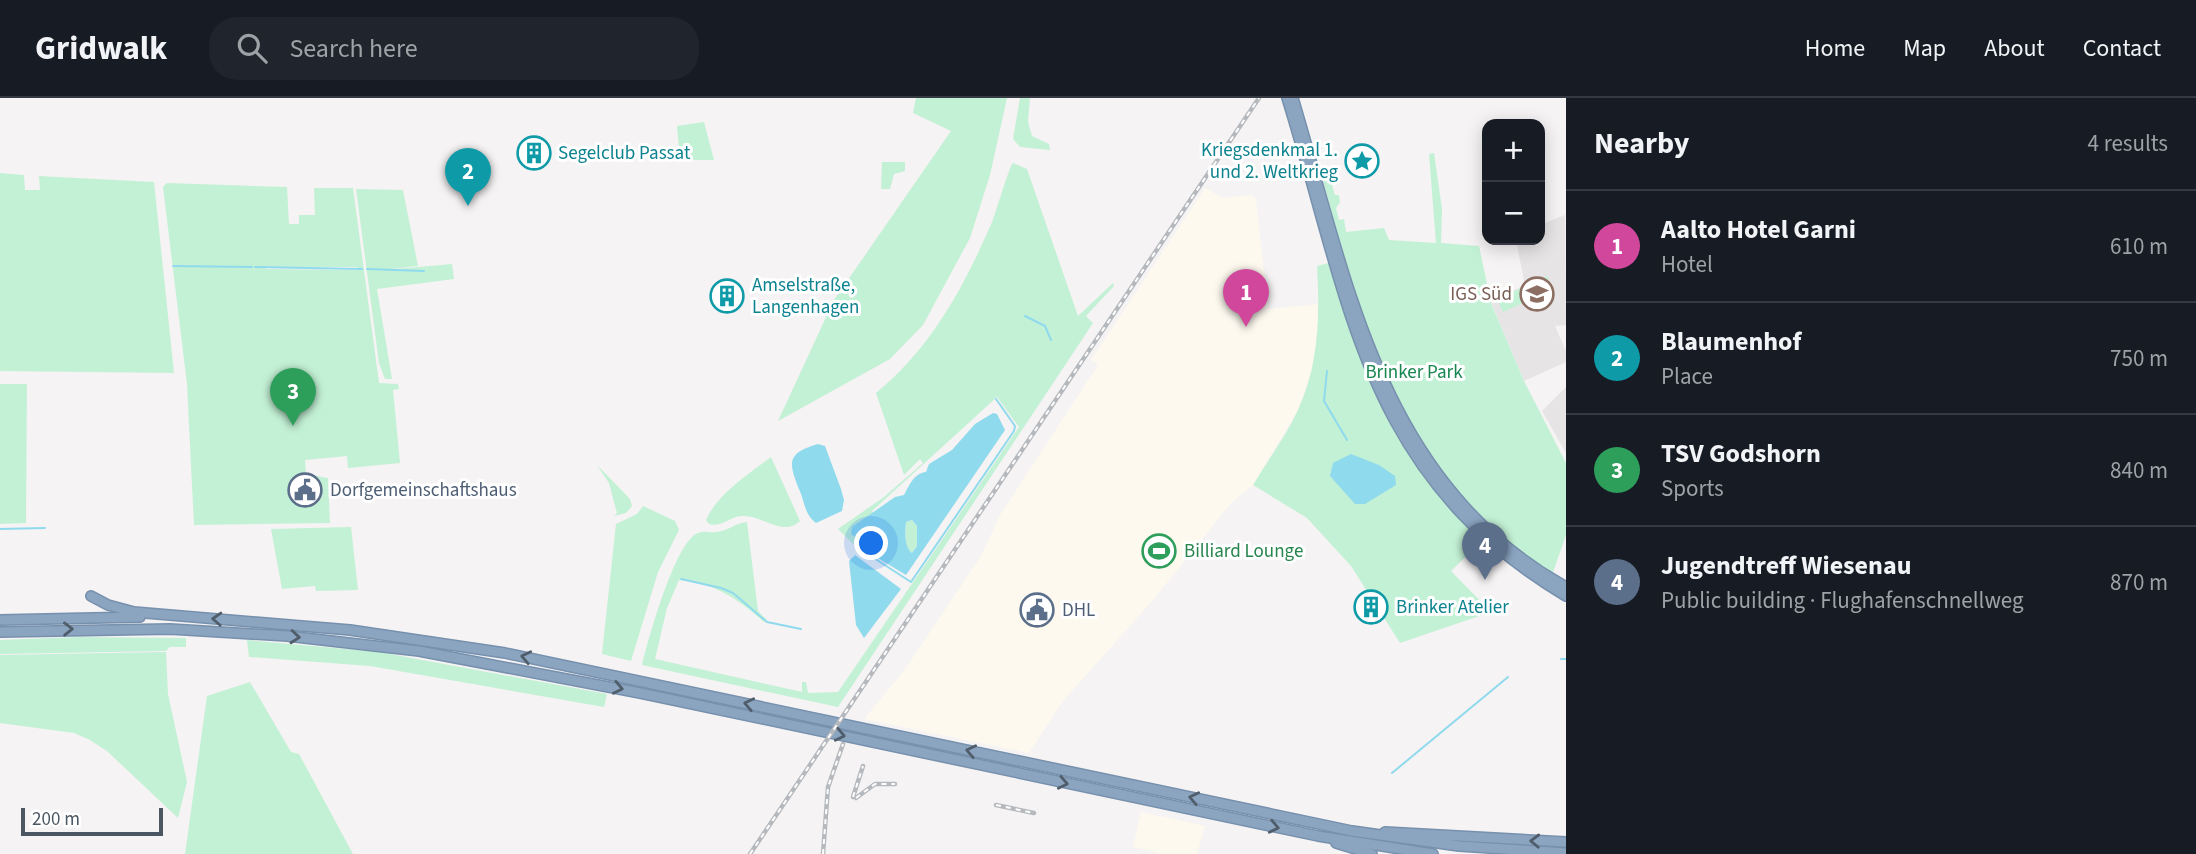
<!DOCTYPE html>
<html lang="en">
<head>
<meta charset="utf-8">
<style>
	body { margin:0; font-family:"Source Sans 3",sans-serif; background:#20242c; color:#f1f3f6 }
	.controls { position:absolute; right:21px; top:21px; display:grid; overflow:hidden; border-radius:14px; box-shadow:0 4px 18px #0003 }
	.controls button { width:63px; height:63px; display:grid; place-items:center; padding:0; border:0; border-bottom:2px solid #363941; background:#171b24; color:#f1f3f6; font:35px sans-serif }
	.scale { position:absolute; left:21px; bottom:18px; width:142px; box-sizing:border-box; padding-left:7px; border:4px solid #4a5661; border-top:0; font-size:19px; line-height:24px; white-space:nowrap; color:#4a5661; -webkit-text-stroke:5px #fff; paint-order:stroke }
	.you { position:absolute; left:872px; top:446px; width:24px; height:24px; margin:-18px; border:5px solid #fff; border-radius:50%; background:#1a73e8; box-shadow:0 0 0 10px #1a73e833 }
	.badge { display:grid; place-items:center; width:46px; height:46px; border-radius:50%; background:#db2777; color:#fff; font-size:23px; font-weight:700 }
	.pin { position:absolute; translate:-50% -58px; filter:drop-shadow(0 2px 4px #0008) }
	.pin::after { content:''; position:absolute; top:37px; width:24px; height:21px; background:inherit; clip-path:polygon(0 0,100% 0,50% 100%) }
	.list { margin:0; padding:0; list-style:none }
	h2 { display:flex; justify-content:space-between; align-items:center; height:91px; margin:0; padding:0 28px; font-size:30px }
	h2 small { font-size:23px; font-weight:400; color:#9ea1a6 }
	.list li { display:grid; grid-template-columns:46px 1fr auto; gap:21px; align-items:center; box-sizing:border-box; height:112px; padding:0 28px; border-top:2px solid #363941 }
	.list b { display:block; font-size:26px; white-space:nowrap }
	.list p { margin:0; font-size:23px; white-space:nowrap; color:#9ea1a6 }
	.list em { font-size:23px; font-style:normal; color:#9ea1a6 }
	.icon { flex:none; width:38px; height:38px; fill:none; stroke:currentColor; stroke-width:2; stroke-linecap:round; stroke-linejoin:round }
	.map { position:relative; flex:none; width:1566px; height:756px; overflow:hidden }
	header { display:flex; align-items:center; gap:42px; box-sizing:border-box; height:98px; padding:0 35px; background:#171b24; border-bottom:2px solid #363941 }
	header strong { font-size:33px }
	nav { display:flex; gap:38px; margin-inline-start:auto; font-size:24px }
	.search { width:490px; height:63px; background:#20242c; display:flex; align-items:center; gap:18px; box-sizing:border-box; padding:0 24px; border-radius:28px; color:#9ea1a6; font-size:26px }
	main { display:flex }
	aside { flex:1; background:#171b24 }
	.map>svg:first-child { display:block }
	.commercial { fill:#fdf9ef }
	.education { fill:#e6e4e5 }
	.green { fill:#c3f1d5; fill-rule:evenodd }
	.water { fill:#90daee; fill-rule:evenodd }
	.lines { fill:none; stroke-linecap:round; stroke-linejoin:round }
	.stream { stroke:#90daee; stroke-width:2 }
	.highway-casing { stroke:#7690ad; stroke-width:12 }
	.highway { stroke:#8ba5c1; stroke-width:9 }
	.rail-casing { stroke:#b5b8bd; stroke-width:4.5 }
	.rail { stroke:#fff; stroke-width:2; stroke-dasharray:5; stroke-linecap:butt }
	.oneway { stroke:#505e6b }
	.labels { text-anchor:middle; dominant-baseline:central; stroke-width:6; stroke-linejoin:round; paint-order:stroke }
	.culture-label { font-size:19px; fill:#0d838f; stroke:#fff; text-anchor:start }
	.education-label { font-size:19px; fill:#785e54; stroke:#fff; text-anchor:end }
	.park-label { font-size:19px; fill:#17864f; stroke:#fff }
	.service-label { font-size:19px; fill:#4e5e75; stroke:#fff; text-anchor:start }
	.leisure-label { font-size:19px; fill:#27864d; stroke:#fff; text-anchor:start }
</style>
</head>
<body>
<header>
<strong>Gridwalk</strong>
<div class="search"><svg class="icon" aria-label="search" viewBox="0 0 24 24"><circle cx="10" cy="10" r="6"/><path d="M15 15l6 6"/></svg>Search here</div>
<nav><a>Home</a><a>Map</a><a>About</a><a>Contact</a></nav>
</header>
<main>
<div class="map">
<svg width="1566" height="756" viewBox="0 0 1566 756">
	<rect width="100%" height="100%" fill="#f5f3f3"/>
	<!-- commercial -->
	<g class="commercial">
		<path d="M1205 90 1223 100 1251 97 1256 101 1268 211 1320 206 1313 270 1298 312 1253 387 1231 405 1153 502 1063 603 1029 655 864 621 903 574 981 458 1000 417 1098 267 1091 262Z"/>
		<path d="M1141 714 1205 728 1197 756H1162L1133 749Z"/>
	</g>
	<!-- education -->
	<g class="education">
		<path d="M1565 117 1566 227 1555 228 1566 253V264L1524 283 1491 204 1525 187 1516 142H1540V127Z"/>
		<path d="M1566 289V355L1542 313Z"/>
	</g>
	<!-- green -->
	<g class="green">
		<path d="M916 0H1007L990 77 970 140 923 227 890 261 778 323 834 202 951 33 913 15Z"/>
		<path d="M1020 0H1030L1028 24 1032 38 1049 46 1050 52 1020 49 1013 41Z"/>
		<path d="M704 24 714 62H680L677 28Z"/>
		<path d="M1434 55 1442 111 1441 145 1479 148 1491 205 1524 283 1566 365V437L1552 477 1492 433 1451 473 1491 514 1400 545 1351 468 1307 420 1253 387C1268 362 1286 338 1298 312 1319 267 1320 217 1317 168L1344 161 1323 82 1337 79 1332 87 1335 97H1339L1340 104 1336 110 1339 122 1344 121 1346 134 1384 130 1389 142 1436 145 1429 56Z"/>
		<path d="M882 64H905V73L894 76 890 91H881Z"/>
		<path d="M1013 65 1027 71 1078 218 1113 185 1114 188 1086 218 1093 225 838 609 642 567C648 542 674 448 696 436 704 432 708 435 716 434 728 433 736 425 747 424L758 513 767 522 764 524C738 501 715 485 679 482L667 510 655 561 802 594V584H806L808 595 838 594 1019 329 997 299 872 413 874 416 858 439 866 446V453L857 447 855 449 864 457 838 431 884 399 923 365 920 361 904 377 876 295C931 250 964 189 992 124 996 114 1009 69 1013 65Z"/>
		<path d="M0 75 24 77 25 92H40L39 78 154 84 174 275 0 273Z"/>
		<path d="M167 85 287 89 289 126H299V117H315L314 90H353L379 285 398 286 399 291 393 292 400 365 348 370 347 358 305 362 306 376 328 380 330 425 194 427 187 286 163 89ZM265 169H357L358 172 266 171Z"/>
		<path d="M356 91 403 92 418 168 374 173 452 166 454 181 377 191 392 281H385L379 265Z"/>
		<path d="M1547 178 1553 191 1503 214 1497 201Z"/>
		<path d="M0 286H27L26 425 0 426Z"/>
		<path d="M771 359 800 423C783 440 762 416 741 418 729 419 721 430 709 426L706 422C718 395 749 376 771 359Z"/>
		<path d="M597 367 630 401 632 408 626 415 614 418 617 415 609 385Z"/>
		<path d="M643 408 675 423 679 432 658 474 631 563 602 556 616 426 637 416Z"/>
		<path d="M912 422 917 428V448L912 455C904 449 905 433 906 424Z"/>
		<path d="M351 429 358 492 316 493 315 488 282 491 271 431Z"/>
		<path d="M78 539 186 540V549H170L166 553 0 556V542Z"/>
		<path d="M247 542 379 554 607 596 604 609 370 568 249 559Z"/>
		<path d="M166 554 168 596 187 684 178 720 107 653 90 642 74 635 0 625V557Z"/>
		<path d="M250 584 291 654 299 656 353 756H185L207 598Z"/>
	</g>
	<!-- water -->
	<g class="water">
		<path d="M993 315 997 316 1005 332 906 477 866 453 865 446 851 436 852 429 895 399 904 397C909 388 914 375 926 374L929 366 952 352 975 326ZM912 422 917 428V448L912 455C904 449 905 433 906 424Z"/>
		<path d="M818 346 825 348 841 391 844 402 842 413 816 425C804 416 805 404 799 391 788 364 787 355 818 346Z"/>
		<path d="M1351 356 1379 367 1395 378 1396 387 1365 406H1355L1330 378 1333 365Z"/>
		<path d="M855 457 901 491 864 540 856 527 849 463Z"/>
	</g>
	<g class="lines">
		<!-- stream -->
		<g class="stream">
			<path d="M173 168 252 169"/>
			<path d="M255 169 362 171"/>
			<path d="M367 171 424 173"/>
			<path d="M1025 218 1045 228 1051 242"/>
			<path d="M1327 273 1324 303 1347 342"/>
			<path d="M0 431 45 430"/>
			<path d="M863 453 911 484 1014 333 1015 328 996 301"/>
			<path d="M681 481 721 490 733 495 767 524 801 531"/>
			<path d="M1561 561H1566"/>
			<path d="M1392 675 1508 579"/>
		</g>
		<defs>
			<g id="highway">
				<path d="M1287 0C1351 205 1363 377 1566 498"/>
				<path d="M1293 0C1349 187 1380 385 1566 489"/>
				<path d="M91 498 108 507 134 514 350 532 505 555 1352 733 1459 748 1566 755"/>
				<path d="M0 522 140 519"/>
				<path d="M0 534 170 531 287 538 419 553 640 595 1318 738 1433 756"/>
				<path d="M1385 734 1566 744"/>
				<path d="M1336 745 1372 756"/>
			</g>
		</defs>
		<!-- highway casing -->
		<use href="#highway" class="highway-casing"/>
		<!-- highway -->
		<use href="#highway" class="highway"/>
		<defs>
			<g id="rail">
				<path d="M853 699 863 668"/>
				<path d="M856 700 875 686H895"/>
				<path d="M996 707 1034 715"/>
				<path d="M750 756 1259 0"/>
				<path d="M823 756 828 689 843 646"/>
			</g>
		</defs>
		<!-- rail casing -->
		<use href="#rail" class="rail-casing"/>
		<!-- rail -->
		<use href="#rail" class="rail"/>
	</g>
	<!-- one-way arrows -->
	<defs><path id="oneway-chevron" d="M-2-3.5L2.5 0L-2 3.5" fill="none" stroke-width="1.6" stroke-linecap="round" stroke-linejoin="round" transform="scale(1.75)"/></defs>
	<g class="oneway">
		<use href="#oneway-chevron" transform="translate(217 521) rotate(-177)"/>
		<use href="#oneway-chevron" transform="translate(68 531) rotate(-1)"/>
		<use href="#oneway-chevron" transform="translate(295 539) rotate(5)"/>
		<use href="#oneway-chevron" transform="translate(526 559) rotate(-168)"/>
		<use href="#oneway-chevron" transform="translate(618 590) rotate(12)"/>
		<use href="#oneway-chevron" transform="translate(749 606) rotate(-168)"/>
		<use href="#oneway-chevron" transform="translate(840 637) rotate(12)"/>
		<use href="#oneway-chevron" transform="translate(971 653) rotate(-168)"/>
		<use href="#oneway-chevron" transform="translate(1063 685) rotate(12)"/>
		<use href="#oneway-chevron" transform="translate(1194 700) rotate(-168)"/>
		<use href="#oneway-chevron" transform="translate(1274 729) rotate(12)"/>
		<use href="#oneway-chevron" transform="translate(1535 743) rotate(-178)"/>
	</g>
	<!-- icons -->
	<defs>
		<symbol id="building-ring" viewBox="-11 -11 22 22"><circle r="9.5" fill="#fff" stroke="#0f9aa8" stroke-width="1.5"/><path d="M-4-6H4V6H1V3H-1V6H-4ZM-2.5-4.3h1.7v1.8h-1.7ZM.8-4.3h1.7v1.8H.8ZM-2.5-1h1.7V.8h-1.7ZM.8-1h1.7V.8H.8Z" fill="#0f9aa8"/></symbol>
		<symbol id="sight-ring" viewBox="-11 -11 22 22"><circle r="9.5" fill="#fff" stroke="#0f9aa8" stroke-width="1.5"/><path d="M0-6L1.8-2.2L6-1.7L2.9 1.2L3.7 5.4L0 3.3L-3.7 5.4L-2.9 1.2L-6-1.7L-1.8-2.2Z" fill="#0f9aa8"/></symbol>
		<symbol id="school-ring" viewBox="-11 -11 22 22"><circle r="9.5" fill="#fff" stroke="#8d6e63" stroke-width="1.5"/><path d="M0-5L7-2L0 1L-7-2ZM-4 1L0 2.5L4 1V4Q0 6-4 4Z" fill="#8d6e63"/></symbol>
		<symbol id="civic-ring" viewBox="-11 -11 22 22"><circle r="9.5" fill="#fff" stroke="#5c6f8a" stroke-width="1.5"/><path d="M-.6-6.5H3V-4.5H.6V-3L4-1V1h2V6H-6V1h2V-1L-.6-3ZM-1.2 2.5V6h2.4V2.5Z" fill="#5c6f8a"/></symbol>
		<symbol id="stadium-ring" viewBox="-11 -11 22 22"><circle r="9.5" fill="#fff" stroke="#2e9e5b" stroke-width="1.5"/><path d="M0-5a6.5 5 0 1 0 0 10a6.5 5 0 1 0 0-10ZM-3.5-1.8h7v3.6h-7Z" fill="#2e9e5b"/></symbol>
	</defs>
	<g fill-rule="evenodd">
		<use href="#building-ring" x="515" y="36" width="38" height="38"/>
		<use href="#sight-ring" x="1343" y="44" width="38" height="38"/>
		<use href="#school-ring" x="1518" y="177" width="38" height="38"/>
		<use href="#building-ring" x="708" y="179" width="38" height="38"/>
		<use href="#civic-ring" x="286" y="373" width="38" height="38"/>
		<use href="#stadium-ring" x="1140" y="434" width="38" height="38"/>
		<use href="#building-ring" x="1352" y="490" width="38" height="38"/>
		<use href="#civic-ring" x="1018" y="493" width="38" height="38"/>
	</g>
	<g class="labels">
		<!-- culture labels -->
		<g class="culture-label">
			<text x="1338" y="52" text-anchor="end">Kriegsdenkmal 1.<tspan x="1338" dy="22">und 2. Weltkrieg</tspan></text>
			<text x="558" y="55">Segelclub Passat</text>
			<text x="752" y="187">Amselstraße,<tspan x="752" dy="22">Langenhagen</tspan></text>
			<text x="1396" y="509">Brinker Atelier</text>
		</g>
		<!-- education labels -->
		<g class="education-label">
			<text x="1512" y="196">IGS Süd</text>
		</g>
		<!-- park labels -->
		<g class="park-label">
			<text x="1414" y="274">Brinker Park</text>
		</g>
		<!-- service labels -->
		<g class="service-label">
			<text x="330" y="392">Dorfgemeinschaftshaus</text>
			<text x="1062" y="512">DHL</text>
		</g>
		<!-- leisure labels -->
		<g class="leisure-label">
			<text x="1184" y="453">Billiard Lounge</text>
		</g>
	</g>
</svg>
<div class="controls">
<button>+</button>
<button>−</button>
</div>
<div class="scale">200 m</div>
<div class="you"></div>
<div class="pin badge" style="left:1246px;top:229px;background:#d1479c">1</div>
<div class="pin badge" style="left:468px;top:108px;background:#0f9aa8">2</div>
<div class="pin badge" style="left:293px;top:328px;background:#2e9e5b">3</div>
<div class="pin badge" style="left:1485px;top:482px;background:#5c6f8a">4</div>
</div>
<aside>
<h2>Nearby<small>4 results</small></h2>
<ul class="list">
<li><span class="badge" style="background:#d1479c">1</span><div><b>Aalto Hotel Garni</b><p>Hotel</p></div><em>610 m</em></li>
<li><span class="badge" style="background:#0f9aa8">2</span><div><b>Blaumenhof</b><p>Place</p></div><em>750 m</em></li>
<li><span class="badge" style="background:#2e9e5b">3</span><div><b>TSV Godshorn</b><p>Sports</p></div><em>840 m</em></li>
<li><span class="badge" style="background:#5c6f8a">4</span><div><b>Jugendtreff Wiesenau</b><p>Public building · Flughafenschnellweg</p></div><em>870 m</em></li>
</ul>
</aside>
</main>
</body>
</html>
